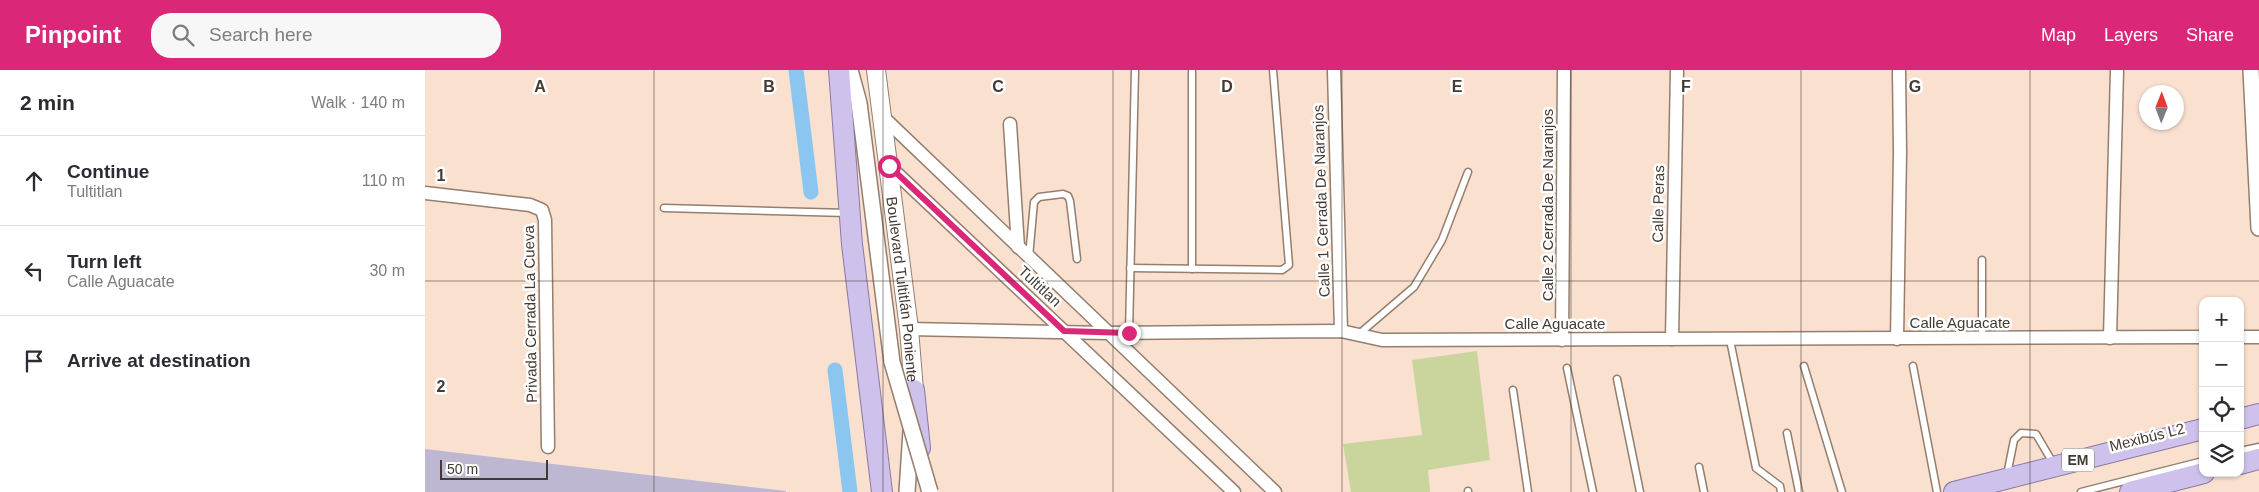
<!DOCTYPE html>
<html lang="en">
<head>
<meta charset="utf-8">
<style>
	body { margin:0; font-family:Helvetica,sans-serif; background:#f7f7f7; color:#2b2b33 }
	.controls { position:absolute; right:15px; bottom:15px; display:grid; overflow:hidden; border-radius:10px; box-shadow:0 1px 4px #0004 }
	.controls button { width:45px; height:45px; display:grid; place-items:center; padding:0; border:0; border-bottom:1px solid #e1e1e2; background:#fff; color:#2b2b33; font:25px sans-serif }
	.compass { position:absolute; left:1714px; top:15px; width:45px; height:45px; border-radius:50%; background:#fff; box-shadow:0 1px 4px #0004; rotate:1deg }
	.scale { position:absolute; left:15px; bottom:12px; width:108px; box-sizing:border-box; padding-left:5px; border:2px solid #433a33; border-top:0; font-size:14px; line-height:18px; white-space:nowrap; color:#433a33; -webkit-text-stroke:4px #fff; paint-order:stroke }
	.stop { position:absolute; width:15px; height:15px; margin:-11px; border:4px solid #db2777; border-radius:50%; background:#fff }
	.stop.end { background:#db2777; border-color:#fff; box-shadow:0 1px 5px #0008 }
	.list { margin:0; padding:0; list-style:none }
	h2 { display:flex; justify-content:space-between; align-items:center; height:65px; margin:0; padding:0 20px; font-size:21px }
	h2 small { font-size:16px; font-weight:400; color:#7c7c81 }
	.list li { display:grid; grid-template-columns:32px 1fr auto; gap:15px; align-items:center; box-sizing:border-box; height:90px; padding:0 20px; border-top:1px solid #e1e1e2 }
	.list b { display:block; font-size:19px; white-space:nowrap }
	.list p { margin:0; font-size:16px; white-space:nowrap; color:#7c7c81 }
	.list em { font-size:16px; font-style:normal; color:#7c7c81 }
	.icon { flex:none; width:28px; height:28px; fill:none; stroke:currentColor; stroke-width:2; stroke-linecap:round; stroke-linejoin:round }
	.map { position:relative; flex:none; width:1834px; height:422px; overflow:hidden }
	header { display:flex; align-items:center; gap:30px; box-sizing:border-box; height:70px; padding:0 25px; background:#db2777; color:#fff }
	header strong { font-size:24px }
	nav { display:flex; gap:28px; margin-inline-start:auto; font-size:18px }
	.search { width:350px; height:45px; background:#f7f7f7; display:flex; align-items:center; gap:12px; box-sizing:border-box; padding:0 18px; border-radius:20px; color:#7c7c81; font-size:19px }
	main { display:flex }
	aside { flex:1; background:#fff }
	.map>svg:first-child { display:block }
	.green { fill:#cad59e }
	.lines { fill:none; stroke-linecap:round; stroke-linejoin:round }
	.canal { stroke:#8bc6f0; stroke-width:15 }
	.building { fill:#beb7d1 }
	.service-casing { stroke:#947e6e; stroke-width:9 }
	.minor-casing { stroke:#947e6e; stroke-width:15 }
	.tertiary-casing { stroke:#947e6e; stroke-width:18 }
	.secondary-casing { stroke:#947e6e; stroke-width:20 }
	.primary-casing { stroke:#8978a3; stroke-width:22 }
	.service { stroke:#fff; stroke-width:6 }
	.minor { stroke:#fff; stroke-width:12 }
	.tertiary { stroke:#fff; stroke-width:15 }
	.secondary { stroke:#fff; stroke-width:18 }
	.primary { stroke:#cec2ec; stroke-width:20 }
	.tertiary-bridge-casing { stroke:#947e6e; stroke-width:18; stroke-linecap:butt }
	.tertiary-bridge { stroke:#fff; stroke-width:15 }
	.route { stroke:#db2777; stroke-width:6 }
	.grid { fill:none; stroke:#433a33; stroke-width:1; stroke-opacity:0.55 }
	.labels { text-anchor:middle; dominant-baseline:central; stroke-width:5; stroke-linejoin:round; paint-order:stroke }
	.shield { fill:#fff; stroke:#7b7570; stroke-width:1 }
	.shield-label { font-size:14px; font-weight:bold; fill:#433a33 }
	.street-label { font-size:15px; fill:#433a33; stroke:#fff }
	.grid-label { font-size:16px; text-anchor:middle; font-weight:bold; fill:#433a33; stroke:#fff; stroke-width:5; stroke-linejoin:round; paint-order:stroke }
</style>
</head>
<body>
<header>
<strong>Pinpoint</strong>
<div class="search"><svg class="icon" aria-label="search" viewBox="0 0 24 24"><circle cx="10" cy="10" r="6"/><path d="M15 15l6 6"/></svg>Search here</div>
<nav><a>Map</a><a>Layers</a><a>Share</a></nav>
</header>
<main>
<aside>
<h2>2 min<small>Walk · 140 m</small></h2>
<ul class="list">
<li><svg class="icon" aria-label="ahead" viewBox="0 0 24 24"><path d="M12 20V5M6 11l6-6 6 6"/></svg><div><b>Continue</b><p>Tultitlan</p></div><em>110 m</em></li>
<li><svg class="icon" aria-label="left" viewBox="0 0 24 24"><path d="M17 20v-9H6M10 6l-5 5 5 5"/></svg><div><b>Turn left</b><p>Calle Aguacate</p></div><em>30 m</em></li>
<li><svg class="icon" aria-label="arrive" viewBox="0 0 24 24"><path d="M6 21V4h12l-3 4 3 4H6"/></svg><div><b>Arrive at destination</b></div></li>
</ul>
</aside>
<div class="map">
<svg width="1834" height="422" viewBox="0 0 1834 422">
	<rect width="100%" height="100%" fill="#fae0cf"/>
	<!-- green -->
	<path class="green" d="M1052 281 1065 390 1003 400 1005 422H926L918 374 997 365 987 290Z"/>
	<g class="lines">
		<!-- canal -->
		<g class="canal">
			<path d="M371 0 386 122"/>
			<path d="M410 300 425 422"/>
		</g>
	</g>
	<!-- building -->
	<path class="building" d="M0 379 361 421V422H0Z"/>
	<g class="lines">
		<defs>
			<g id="service">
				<path d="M239 138 423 143"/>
				<path d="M604 187 609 132 614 127 638 124 643 126 645 131 652 189"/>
				<path d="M705 198 857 200 864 195 848 0"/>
				<path d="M767 199V0"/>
				<path d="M704 263 710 0"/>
				<path d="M934 264 989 217 1017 170 1043 102"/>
				<path d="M1557 268V190"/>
				<path d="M1305 270 1331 398 1355 416 1356 422"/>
				<path d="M1379 296 1417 422"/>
				<path d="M1488 296 1512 422"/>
				<path d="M1142 298 1168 422"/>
				<path d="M1192 309 1215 422"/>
				<path d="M1088 320 1103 422"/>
				<path d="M1362 363 1374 422"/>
				<path d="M1815 381 1834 377"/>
				<path d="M1274 397 1279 422"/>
				<path d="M1582 405 1589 370 1596 363 1611 364 1628 393"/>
				<path d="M1043 421V422"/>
				<path d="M1656 422 1778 391"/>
			</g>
			<g id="minor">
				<path d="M909 0 916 261"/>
				<path d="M458 47 850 422"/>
				<path d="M585 54 593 177"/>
				<path d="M464 96 809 422"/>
				<path d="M0 123 105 135 117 140 120 150 123 377"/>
				<path d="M484 259 683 263 916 261 957 270 1778 267"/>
				<path d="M1815 267H1834"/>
				<path d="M1685 268 1692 0"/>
				<path d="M1247 269 1252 0"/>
				<path d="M1472 269 1475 82 1474 0"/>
				<path d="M1137 270 1139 0"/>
			</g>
			<g id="tertiary">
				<path d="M425 0 434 33 467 292"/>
				<path d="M1826 0 1834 158"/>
				<path d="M482 422 486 361"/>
			</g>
			<g id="secondary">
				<path id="s1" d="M451 0 484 259 489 320"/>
			</g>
			<g id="primary">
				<path d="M414 0 427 174 457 422"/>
				<path d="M489 320 495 378"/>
				<path d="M1815 349 1834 344"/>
				<path d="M1815 394 1834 389"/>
				<path d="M1529 422 1778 359"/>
				<path d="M1705 422 1779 403"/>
			</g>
		</defs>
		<!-- service casing -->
		<use href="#service" class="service-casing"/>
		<!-- minor casing -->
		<use href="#minor" class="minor-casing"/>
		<!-- tertiary casing -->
		<use href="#tertiary" class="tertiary-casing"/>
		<!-- secondary casing -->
		<use href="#secondary" class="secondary-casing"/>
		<!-- primary casing -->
		<use href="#primary" class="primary-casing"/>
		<!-- service -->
		<use href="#service" class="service"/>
		<!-- minor -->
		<use href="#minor" class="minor"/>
		<!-- tertiary -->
		<use href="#tertiary" class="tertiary"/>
		<!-- secondary -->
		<use href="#secondary" class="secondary"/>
		<!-- primary -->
		<use href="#primary" class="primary"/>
		<defs>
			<path id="tertiary-bridge" d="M467 292 505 422"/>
		</defs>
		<!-- tertiary-bridge casing -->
		<use href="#tertiary-bridge" class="tertiary-bridge-casing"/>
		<!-- tertiary-bridge -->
		<use href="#tertiary-bridge" class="tertiary-bridge"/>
	</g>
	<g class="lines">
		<!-- route -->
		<path class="route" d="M464 96 639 261 704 263"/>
	</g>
	<!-- grid -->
	<path class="grid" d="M229 0V422M458 0V422M688 0V422M917 0V422M1146 0V422M1376 0V422M1605 0V422M0 211H1834"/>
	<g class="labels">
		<!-- shield labels -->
		<rect class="shield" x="1637" y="378.5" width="32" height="23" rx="4"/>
		<g class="shield-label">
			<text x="1653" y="390">EM</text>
		</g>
		<!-- street labels -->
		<g class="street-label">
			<text transform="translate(896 131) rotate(-92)">Calle 1 Cerrada De Naranjos</text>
			<text transform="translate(1233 134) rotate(-89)">Calle Peras</text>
			<text transform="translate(1122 135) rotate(-90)">Calle 2 Cerrada De Naranjos</text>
			<text transform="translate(615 216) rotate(43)">Tultitlan</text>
			<text stroke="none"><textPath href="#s1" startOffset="221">Boulevard Tultitlán Poniente</textPath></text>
			<text transform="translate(105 244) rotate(-91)">Privada Cerrada La Cueva</text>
			<text x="1535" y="252">Calle Aguacate</text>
			<text x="1130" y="253">Calle Aguacate</text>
			<text transform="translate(1722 367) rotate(-14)">Mexibús L2</text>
		</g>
	</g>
	<g class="grid-label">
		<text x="115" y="22">A</text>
		<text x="344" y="22">B</text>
		<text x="573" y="22">C</text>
		<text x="802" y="22">D</text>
		<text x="1032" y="22">E</text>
		<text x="1261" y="22">F</text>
		<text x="1490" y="22">G</text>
		<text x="16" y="111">1</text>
		<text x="16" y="322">2</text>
	</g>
</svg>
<div class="controls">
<button>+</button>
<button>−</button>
<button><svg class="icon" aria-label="locate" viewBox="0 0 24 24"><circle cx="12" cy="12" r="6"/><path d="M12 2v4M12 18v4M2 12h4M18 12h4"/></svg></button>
<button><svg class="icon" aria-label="layers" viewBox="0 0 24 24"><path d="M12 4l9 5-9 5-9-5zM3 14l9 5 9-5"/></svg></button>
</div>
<svg class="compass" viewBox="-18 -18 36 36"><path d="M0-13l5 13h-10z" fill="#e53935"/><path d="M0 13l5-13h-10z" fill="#7c7c81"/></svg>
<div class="scale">50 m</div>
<div class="stop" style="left:464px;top:96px"></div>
<div class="stop end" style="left:704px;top:263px"></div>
</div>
</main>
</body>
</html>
